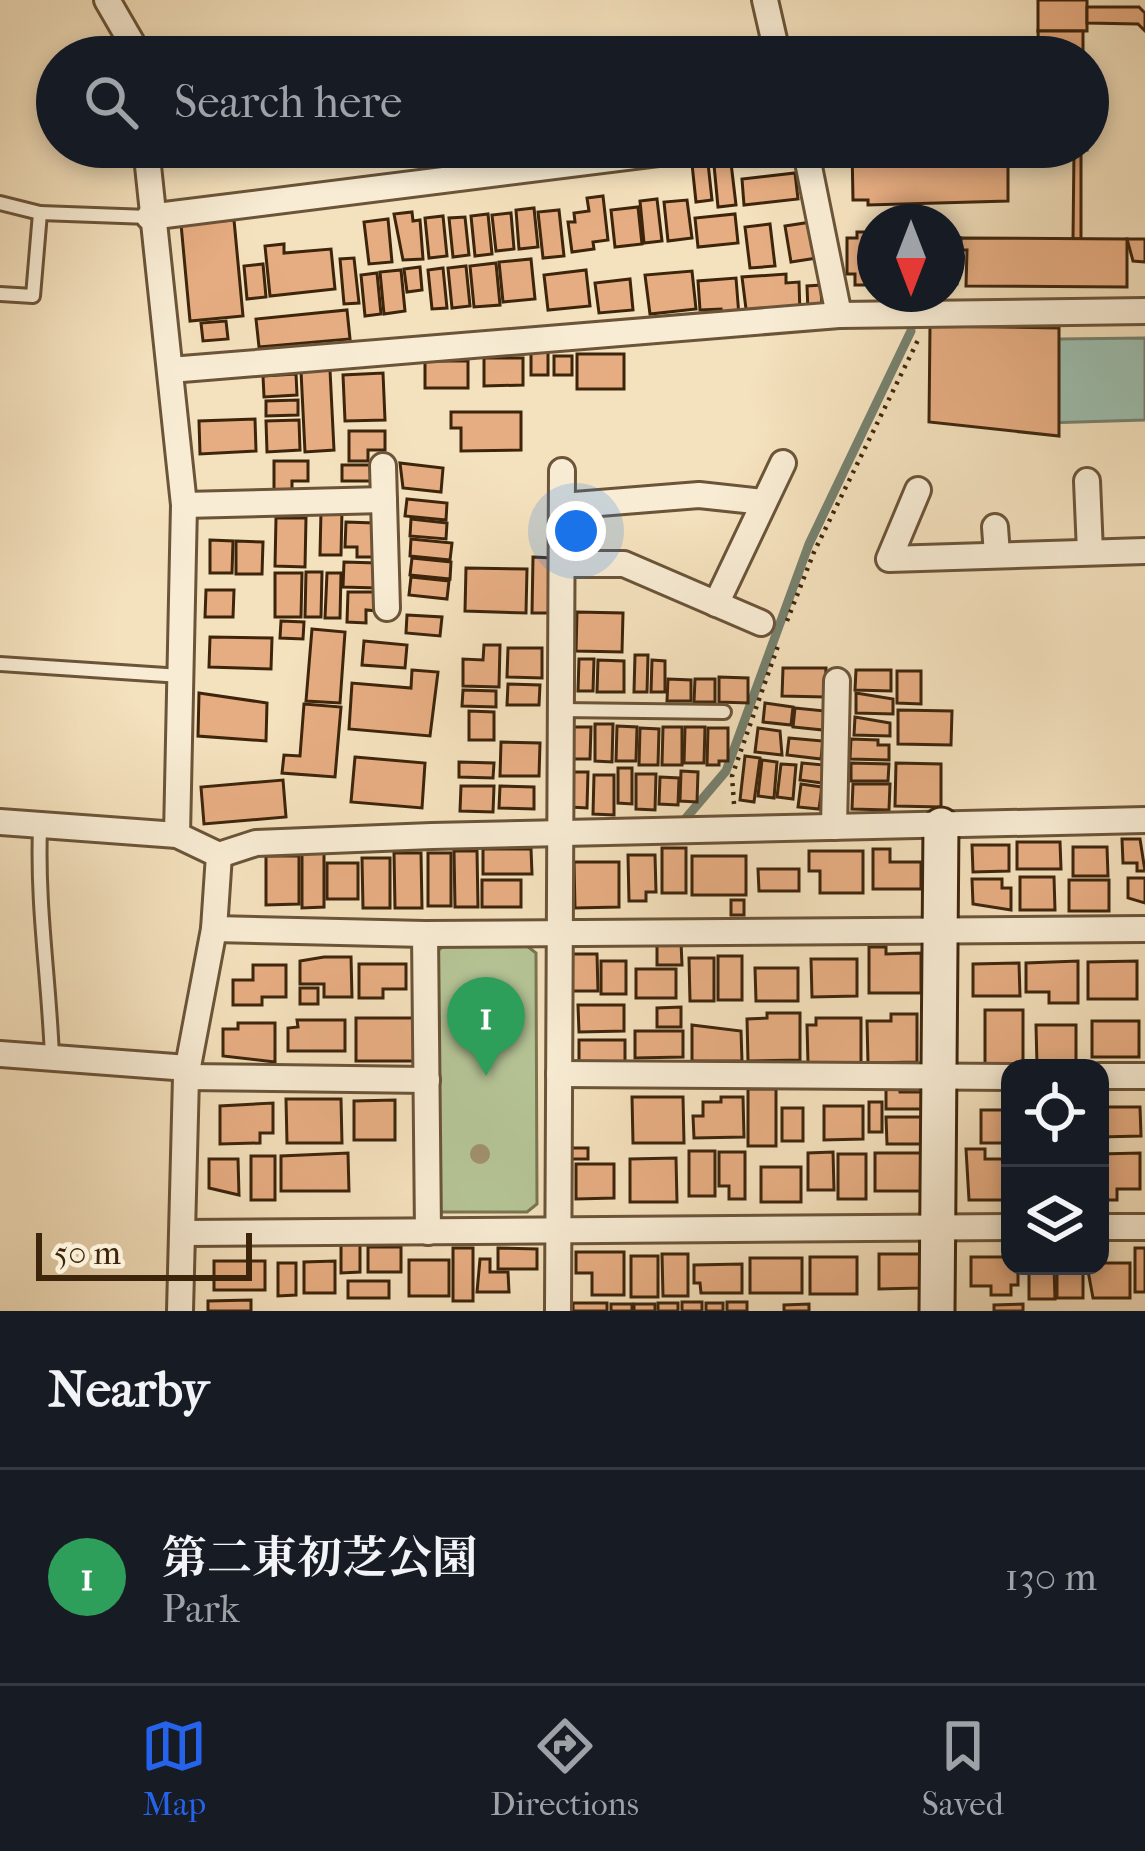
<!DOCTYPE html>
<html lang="en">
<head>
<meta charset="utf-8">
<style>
	body { margin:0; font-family:"IM FELL French Canon","Noto Serif JP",serif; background:#242831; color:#f1f3f6 }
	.controls { position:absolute; right:36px; bottom:36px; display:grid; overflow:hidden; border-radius:24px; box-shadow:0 6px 18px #0003 }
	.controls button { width:108px; height:108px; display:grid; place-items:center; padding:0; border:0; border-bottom:3px solid #363941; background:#171b24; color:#f1f3f6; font:60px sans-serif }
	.compass { position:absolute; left:857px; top:204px; width:108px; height:108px; border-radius:50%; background:#171b24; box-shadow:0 6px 18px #0003; rotate:180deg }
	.scale { position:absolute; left:36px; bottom:30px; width:216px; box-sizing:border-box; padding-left:12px; border:6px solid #3d250c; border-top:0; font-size:33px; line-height:42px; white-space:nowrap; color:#3d250c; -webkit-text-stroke:9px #f8ecd4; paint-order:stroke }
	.you { position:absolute; left:576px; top:531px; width:42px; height:42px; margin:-30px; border:9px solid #fff; border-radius:50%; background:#1a73e8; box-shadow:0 0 0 18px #1a73e833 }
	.badge { display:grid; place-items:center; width:78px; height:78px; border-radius:50%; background:#2563eb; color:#fff; font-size:39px; font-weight:700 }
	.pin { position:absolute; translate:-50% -99px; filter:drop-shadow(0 3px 6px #0008) }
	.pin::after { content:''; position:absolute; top:63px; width:42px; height:36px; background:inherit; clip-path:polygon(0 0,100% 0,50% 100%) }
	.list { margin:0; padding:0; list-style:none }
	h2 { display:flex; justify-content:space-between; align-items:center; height:156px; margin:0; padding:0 48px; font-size:51px }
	h2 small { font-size:39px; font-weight:400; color:#9ea1a6 }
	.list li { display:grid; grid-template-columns:78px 1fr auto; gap:36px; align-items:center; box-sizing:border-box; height:216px; padding:0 48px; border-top:3px solid #363941 }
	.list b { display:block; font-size:45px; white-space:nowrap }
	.list p { margin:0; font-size:39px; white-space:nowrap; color:#9ea1a6 }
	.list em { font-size:39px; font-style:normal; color:#9ea1a6 }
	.icon { flex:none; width:66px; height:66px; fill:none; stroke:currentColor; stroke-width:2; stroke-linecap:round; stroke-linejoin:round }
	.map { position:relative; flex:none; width:1145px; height:1311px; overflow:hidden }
	.search { position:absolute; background:#171b24; box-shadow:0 6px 18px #0003; left:36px; right:36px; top:36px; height:132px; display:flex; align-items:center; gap:30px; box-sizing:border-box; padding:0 42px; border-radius:66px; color:#9ea1a6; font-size:45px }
	.sheet { height:372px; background:#171b24 }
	nav { display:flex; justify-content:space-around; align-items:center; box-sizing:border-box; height:168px; border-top:3px solid #363941; background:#171b24; font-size:33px; color:#9ea1a6 }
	nav a { display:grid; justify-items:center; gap:6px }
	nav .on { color:#2563eb }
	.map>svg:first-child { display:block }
	.green { fill:#b5c496; stroke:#797451; stroke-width:3 }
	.water { fill:#9cbeaf; stroke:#76816e; stroke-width:3 }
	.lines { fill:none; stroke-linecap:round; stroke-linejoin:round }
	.stream { stroke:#76816e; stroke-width:9 }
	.building { fill:#e7ad82; stroke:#3d250c; stroke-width:3 }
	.lane-casing { stroke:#6b5438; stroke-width:18 }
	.street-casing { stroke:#6b5438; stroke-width:30 }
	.secondary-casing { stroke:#3d250c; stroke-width:39 }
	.path { stroke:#3d250c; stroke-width:4.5; stroke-dasharray:3 6; stroke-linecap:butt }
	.lane { stroke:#f8ecd4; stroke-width:12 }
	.street { stroke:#f8ecd4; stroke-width:24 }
	.secondary { stroke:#f8ecd4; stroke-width:33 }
	.tree { fill:#a0906e }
</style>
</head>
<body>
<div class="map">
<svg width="1145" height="1311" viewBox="0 0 1145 1311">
	<rect width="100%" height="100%" fill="#f4e1bd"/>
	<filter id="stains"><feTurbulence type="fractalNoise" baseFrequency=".00167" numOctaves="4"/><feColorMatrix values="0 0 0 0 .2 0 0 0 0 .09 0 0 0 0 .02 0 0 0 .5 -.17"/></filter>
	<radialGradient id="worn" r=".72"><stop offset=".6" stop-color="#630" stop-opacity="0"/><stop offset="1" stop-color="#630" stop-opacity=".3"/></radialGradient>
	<!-- green -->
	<path class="green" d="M443 946H527L536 953 537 1204 527 1212H442L436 1204V953Z"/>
	<!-- water -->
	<path class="water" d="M1145 338V420L1045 423 970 340Z"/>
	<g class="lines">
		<!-- stream -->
		<path class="stream" d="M686 818 726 771 809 544 911 331"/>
	</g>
	<!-- building -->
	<g class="building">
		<rect x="1038" y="0" width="49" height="31"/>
		<path d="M1087 7H1139L1145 13V31L1138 24 1087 23Z"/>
		<path d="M1038 31H1083V57H1039Z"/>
		<path d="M852 147H1039V151L1008 155V201L868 205V200H853Z"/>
		<path d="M1039 147H1087V150L1039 151Z"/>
		<path d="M1081 150V239H1073L1074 151Z"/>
		<path d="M708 163 712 200 696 202 692 164Z"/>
		<path d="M731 163 736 205 718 207 714 165Z"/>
		<path d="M795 173 798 199 744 205 742 179Z"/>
		<path d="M603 196 608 240 593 242 594 249 572 252 568 222H575L574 213 589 211 587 198Z"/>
		<path d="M657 199 662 241 644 243 640 201Z"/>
		<path d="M687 200 692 238 668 241 664 202Z"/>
		<path d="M638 207 642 244 615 247 611 210Z"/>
		<path d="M534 208 538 247 519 249 516 210Z"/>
		<path d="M559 210 564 256 543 258 538 212Z"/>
		<path d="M412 212 413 221 420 220 423 259 403 260 394 214Z"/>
		<path d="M511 213 514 249 496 251 492 215Z"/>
		<path d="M488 214 492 254 475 256 471 216Z"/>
		<path d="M735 214 738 243 698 247 695 218Z"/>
		<path d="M443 216 447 256 429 258 425 218Z"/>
		<path d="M465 217 469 255 453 257 449 218Z"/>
		<path d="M388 219 392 262 369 264 364 222Z"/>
		<path d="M234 220 243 316 190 321 181 224Z"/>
		<path d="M811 222 817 258 791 262 785 226Z"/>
		<path d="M770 224 775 266 750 268 745 227Z"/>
		<path d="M947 231 961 238 957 284H947Z"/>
		<path d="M857 232H875V285H855V274H847V238H857Z"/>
		<path d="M961 238 1127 239V287L966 286 967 250H961Z"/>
		<path d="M1127 239H1145V262L1133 261Z"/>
		<path d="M284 244V253L331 249 335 289 270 296 265 246Z"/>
		<path d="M354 258 359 303 344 304 340 259Z"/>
		<path d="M531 259 535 299 503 302 499 262Z"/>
		<path d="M496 263 500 305 474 307 470 266Z"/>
		<path d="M263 264 266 297 247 299 244 266Z"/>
		<path d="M466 266 470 306 452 308 448 268Z"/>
		<path d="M420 267 422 290 407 292 404 269Z"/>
		<path d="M443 268 447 308 432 309 428 270Z"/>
		<path d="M401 270 405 311 384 314 380 272Z"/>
		<path d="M586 270 590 306 548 310 544 275Z"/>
		<path d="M692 271 696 309 650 314 645 275Z"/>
		<path d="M377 273 381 314 365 316 361 275Z"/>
		<path d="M786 274V283L799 282 800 314 747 317 742 277Z"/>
		<path d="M736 278 739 316 721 317V309L700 310 698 281Z"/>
		<path d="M630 279 633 310 599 313 595 283Z"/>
		<path d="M821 285 822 311H808L807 286Z"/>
		<path d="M347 310 350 339 259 347 256 319Z"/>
		<path d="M226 321 228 339 203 341 201 323Z"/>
		<path d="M930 326 1059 328V436L929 422Z"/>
		<rect x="531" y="352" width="17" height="23"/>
		<rect x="577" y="354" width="47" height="35"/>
		<rect x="554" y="356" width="18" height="19"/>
		<path d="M484 358H523V385L484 386Z"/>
		<rect x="425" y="361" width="43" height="27"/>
		<path d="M330 370 334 450 305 452 301 371Z"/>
		<path d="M383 373 385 420 345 421 343 375Z"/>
		<path d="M296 374 297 395 264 397 263 376Z"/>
		<path d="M298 400V415L266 416V401Z"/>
		<path d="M451 412H521V450L461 451V428H451Z"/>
		<path d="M255 419 256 451 200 454 199 421Z"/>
		<path d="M299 420 300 450 267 452 266 421Z"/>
		<path d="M349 431H385V450H368V461H349Z"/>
		<path d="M274 461H308V481H292V491H274Z"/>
		<path d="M400 463 443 468 441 492 403 488Z"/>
		<rect x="342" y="465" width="33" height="16"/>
		<path d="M407 499 447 503 446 520 405 516Z"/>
		<path d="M321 511H342L341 555H320Z"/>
		<path d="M276 518H306L305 567 275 566Z"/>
		<path d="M411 519 447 523 446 539 410 536Z"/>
		<path d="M346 522 374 523V557H357V547H345Z"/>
		<path d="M411 539 452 543 450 560 410 556Z"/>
		<path d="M210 540 233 541 232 573H210Z"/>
		<path d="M236 541 263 542 262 574H236Z"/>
		<path d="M533 557 552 558 551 613H532Z"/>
		<path d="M412 558 451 562 450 579 410 575Z"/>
		<path d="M344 562 377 563V588L343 587Z"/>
		<path d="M466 568 527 569 526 613 465 611Z"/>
		<path d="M306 572H322L321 617H305Z"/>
		<path d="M275 573H302L301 617H275Z"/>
		<path d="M327 573H341L340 618H325Z"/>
		<path d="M411 577 449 581 447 599 409 595Z"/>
		<path d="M206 590H234L233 617H205Z"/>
		<path d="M348 592H378V611L366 610V623L347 622Z"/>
		<path d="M577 612 623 613 622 652 576 651Z"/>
		<path d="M407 615 442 617 440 636 406 633Z"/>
		<path d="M281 621 304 622 303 639 280 638Z"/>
		<path d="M312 629 345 632 340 703 306 701Z"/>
		<path d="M210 637 272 638 271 669 209 667Z"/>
		<path d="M364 641 407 645 405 668 362 665Z"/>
		<path d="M484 645H500L499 687 463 686V659L483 660Z"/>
		<path d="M508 648H542V678L507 677Z"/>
		<path d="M635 655H648L647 692H634Z"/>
		<path d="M579 659H594L593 691H578Z"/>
		<path d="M598 660 624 661V692H597Z"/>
		<path d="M652 660 665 661V692H651Z"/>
		<path d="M783 668H826L825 697 782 696Z"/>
		<path d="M412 670 438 672 430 736 349 729 352 683 411 688Z"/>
		<path d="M856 670H891V691L855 690Z"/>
		<path d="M897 671H921V704L897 703Z"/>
		<path d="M719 677 748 678V703L719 702Z"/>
		<path d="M668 679 691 680V701H667Z"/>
		<path d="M695 679H715V702H694Z"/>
		<path d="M508 684 540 685 539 705H507Z"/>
		<path d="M463 690 496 691V707L462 706Z"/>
		<path d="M199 693 267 703 266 741 198 736Z"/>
		<path d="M856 693 893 699V714L856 713Z"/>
		<path d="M765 703 793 707 791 725 763 722Z"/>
		<path d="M304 704 341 707 335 777 282 773 284 755 300 756Z"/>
		<path d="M795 708 825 711 823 730 793 727Z"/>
		<path d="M898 710 952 711 951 745 898 744Z"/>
		<path d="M469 711 494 712V740H469Z"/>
		<path d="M855 717 890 723V736L854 735Z"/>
		<path d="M595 724H613L612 762 595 761Z"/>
		<path d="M617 726 637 727 636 761H616Z"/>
		<path d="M572 727H591L590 759H571Z"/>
		<path d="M663 727H682V765H662Z"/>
		<path d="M685 727H705L704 763H684Z"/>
		<path d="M640 728 659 729 658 765H639Z"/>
		<path d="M708 728H728V761H719V765H707Z"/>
		<path d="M758 728 780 731 782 755 755 752Z"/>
		<path d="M789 738 823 741 821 759 787 755Z"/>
		<path d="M851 739 878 740V745H889V760L850 759Z"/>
		<path d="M501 742 540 743 539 776H500Z"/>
		<path d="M745 756 760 758 754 802 740 800Z"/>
		<path d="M355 757 425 763 422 808 351 802Z"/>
		<path d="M762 760 777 762 774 798 758 796Z"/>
		<path d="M459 762 494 763 493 778 459 777Z"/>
		<path d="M802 763 824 765 822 783 800 780Z"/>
		<path d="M851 763 889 764 888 781H851Z"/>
		<path d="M896 763 941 764V807L895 806Z"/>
		<path d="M781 764 796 765 793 799 777 797Z"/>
		<path d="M618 768H632V804L618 803Z"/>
		<path d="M681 771 698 772 697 802 680 801Z"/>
		<path d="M571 772H588L587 808 570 807Z"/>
		<path d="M636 774H656L655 810 636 809Z"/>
		<path d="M594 775H614V815L593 814Z"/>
		<path d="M660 777 679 778 678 805 659 804Z"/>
		<path d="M283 780 286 817 204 824 201 787Z"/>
		<path d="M801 784 822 787 819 809 798 807Z"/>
		<path d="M853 784H890L889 810 852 809Z"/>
		<path d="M461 786H494L493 812 460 811Z"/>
		<path d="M500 786 534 787V809L499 808Z"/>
		<path d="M1122 839H1140L1145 871H1137V863H1123Z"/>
		<path d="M1017 842H1060L1061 869H1017Z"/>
		<path d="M972 845H1009V871L973 872Z"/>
		<path d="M1073 847H1107L1108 876H1073Z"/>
		<rect x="662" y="848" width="24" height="45"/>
		<path d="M483 849H531L532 874H483Z"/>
		<path d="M873 849H890V862H921V889H873Z"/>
		<path d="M454 851H477L478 907H455Z"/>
		<path d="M809 851H863V893H820V871H809Z"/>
		<path d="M302 852H324V907L302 908Z"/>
		<path d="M394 853H421L422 908H395Z"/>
		<rect x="428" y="853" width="23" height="53"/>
		<path d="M628 855H655L656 892H646V901H629Z"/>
		<path d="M266 856H299V904L266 905Z"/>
		<rect x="692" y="856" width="54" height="39"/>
		<path d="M362 858H390V908H363Z"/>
		<path d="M574 862H619V907L575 908Z"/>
		<rect x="327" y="863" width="31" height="36"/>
		<path d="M758 869H799V891H759Z"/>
		<path d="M1020 877H1054L1055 910H1020Z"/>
		<path d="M1128 878H1145V903L1128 898Z"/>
		<path d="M972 879H1002V888H1011V910L973 904Z"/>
		<rect x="482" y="880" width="39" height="27"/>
		<rect x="1069" y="880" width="40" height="31"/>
		<rect x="731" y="900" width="13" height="15"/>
		<path d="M657 942H681L682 965H657Z"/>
		<path d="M869 947H886V954L921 953V993H869Z"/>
		<path d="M570 954H597L598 991H570Z"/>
		<rect x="718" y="956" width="24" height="44"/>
		<path d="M324 957H351L352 997H324V984H300V961Z"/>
		<path d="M689 958H714V1001H690Z"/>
		<path d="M811 959H857V996L812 997Z"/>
		<rect x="601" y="961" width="25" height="33"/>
		<path d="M1078 961V1003H1049V992H1026V963Z"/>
		<path d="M1137 961V999H1088V962Z"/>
		<path d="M1019 963 1020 996H973V964Z"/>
		<path d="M359 964H406V989H383V998H359Z"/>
		<path d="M253 965H286V997H262V1005H233V980H253Z"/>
		<path d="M755 968H798V1001H756Z"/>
		<rect x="636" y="969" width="40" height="29"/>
		<rect x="300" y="988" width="18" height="16"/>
		<path d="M578 1005H624V1031L579 1032Z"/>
		<path d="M681 1007V1027H657V1008Z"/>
		<rect x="985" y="1010" width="38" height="54"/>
		<path d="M767 1013H800V1060L748 1061 747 1019 767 1018Z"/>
		<path d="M891 1014H917V1062L868 1063 867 1021H891Z"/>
		<rect x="356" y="1018" width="60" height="43"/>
		<path d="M816 1018H861V1063H808L807 1025H816Z"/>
		<path d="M297 1020H345V1051H288V1028L298 1027Z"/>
		<rect x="1092" y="1021" width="47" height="36"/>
		<path d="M238 1023H275V1062L223 1056V1029H238Z"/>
		<path d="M692 1025 741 1031 742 1061H692Z"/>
		<path d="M1036 1025H1076V1065H1037Z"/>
		<path d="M635 1031H683V1057L635 1058Z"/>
		<path d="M579 1040H625V1064L579 1065Z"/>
		<path d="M886 1085H899L900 1092H924L925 1109H886Z"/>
		<rect x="748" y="1089" width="28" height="57"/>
		<path d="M632 1097H683L684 1143H633Z"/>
		<path d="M721 1097H743L744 1137 694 1138 693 1116H703V1102H721Z"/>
		<path d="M286 1099H341L342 1143H287Z"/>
		<path d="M395 1100V1140H354V1101Z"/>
		<rect x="869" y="1102" width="13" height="30"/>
		<path d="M273 1103V1133H260V1143L220 1144V1106Z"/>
		<path d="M824 1106H863V1139L824 1140Z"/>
		<path d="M1100 1107H1140L1141 1136 1100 1137Z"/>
		<rect x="782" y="1108" width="21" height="33"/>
		<rect x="981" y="1110" width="29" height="33"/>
		<path d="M886 1117H922V1144H887Z"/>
		<rect x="567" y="1148" width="21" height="11"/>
		<path d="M966 1149H985V1159H1010V1200H969Z"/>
		<rect x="689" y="1151" width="26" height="45"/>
		<path d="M719 1152H745V1199H729V1186H719Z"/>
		<path d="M833 1152 834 1190H808V1153Z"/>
		<path d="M348 1153 349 1191H281V1156Z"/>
		<rect x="875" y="1153" width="50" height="38"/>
		<path d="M1140 1153V1189H1117V1200H1100V1154Z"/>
		<rect x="838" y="1154" width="28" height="45"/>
		<rect x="251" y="1156" width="24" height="44"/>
		<path d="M676 1158 677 1202H630V1159Z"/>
		<path d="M209 1159H238L239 1195 209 1188Z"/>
		<path d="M576 1164H614V1198L576 1199Z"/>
		<rect x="761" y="1167" width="40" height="35"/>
		<path d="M341 1243H360V1272L341 1273Z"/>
		<rect x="368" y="1247" width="33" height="25"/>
		<rect x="453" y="1248" width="20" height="53"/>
		<path d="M498 1248 537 1249V1269H498Z"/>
		<rect x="1135" y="1248" width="10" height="44"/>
		<path d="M576 1252H624V1295H592V1273H576Z"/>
		<path d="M662 1254H688V1296H663Z"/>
		<path d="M879 1254H920V1288L879 1289Z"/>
		<rect x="631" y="1256" width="27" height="41"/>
		<rect x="810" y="1257" width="47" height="37"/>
		<path d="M971 1257H1010V1266H1018V1285H1011V1295H991V1286H971Z"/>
		<rect x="750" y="1258" width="52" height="35"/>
		<path d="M480 1259H490V1272H508L509 1292H477Z"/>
		<rect x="409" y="1260" width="40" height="36"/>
		<rect x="214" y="1261" width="51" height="29"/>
		<path d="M335 1261V1293H304V1262Z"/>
		<path d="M278 1263H296V1295L278 1296Z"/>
		<path d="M1100 1263H1130V1298H1093L1088 1271Z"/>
		<path d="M742 1264V1293H701L700 1283H694V1265Z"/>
		<path d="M1029 1266H1054L1055 1299H1029Z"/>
		<rect x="1057" y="1266" width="26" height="32"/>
		<rect x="348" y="1281" width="41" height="17"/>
		<path d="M251 1300V1311H208V1301Z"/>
		<rect x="682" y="1302" width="20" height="9"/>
		<rect x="727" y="1302" width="20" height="9"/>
		<rect x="573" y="1303" width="34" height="8"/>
		<rect x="658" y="1303" width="20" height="8"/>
		<rect x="706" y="1303" width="17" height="8"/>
		<rect x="611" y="1304" width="21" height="7"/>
		<rect x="634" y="1304" width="21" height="7"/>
		<path d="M809 1304V1311H784V1305Z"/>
		<path d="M1023 1304V1311H994V1305Z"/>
	</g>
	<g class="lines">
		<defs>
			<g id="lane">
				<path d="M0 203 40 213 33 296 0 294"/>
				<path d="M40 213 149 217"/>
				<path d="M0 664 181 676"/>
				<path d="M561 710 724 712"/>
				<path d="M40 829C37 905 49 980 52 1057"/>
			</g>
			<g id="street">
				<path d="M107 0 140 57"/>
				<path d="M765 0 778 57"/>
				<path d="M146 147 184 505 177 835"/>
				<path d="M805 147 839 315 1145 311"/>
				<path d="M149 217 706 147"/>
				<path d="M170 370 839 315"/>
				<path d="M383 466 387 608"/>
				<path d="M1087 481 1090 552"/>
				<path d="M918 490 889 559 1145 551"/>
				<path d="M184 505 384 500"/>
				<path d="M562 506 699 495 764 502"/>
				<path d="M995 527 997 555"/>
				<path d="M562 564H624L761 623"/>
				<path d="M716 604 783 463"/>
				<path d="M0 822 177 835 219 855 214 929 186 1077 180 1311"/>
				<path d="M834 827 837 681"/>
				<path d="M219 855 256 843 432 836 1145 820"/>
				<path d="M214 929 425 934 1145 929"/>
				<path d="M425 934 428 1232"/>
				<path d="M0 1054 188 1068"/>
				<path d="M559 1074 1010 1077"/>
				<path d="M1100 1076H1145"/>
				<path d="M186 1077 427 1080"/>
				<path d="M1100 1227H1145"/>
				<path d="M184 1233 1010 1227"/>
				<path d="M558 1311 562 471"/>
			</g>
			<path id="secondary" d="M937 1311 941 825"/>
		</defs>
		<!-- lane casing -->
		<use href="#lane" class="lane-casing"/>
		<!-- street casing -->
		<use href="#street" class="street-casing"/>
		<!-- secondary casing -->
		<use href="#secondary" class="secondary-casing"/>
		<!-- path -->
		<g class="path">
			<path d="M787 621 814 552 919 338"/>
			<path d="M734 804 732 776 779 643"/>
		</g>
		<!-- lane -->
		<use href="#lane" class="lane"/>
		<!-- street -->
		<use href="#street" class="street"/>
		<!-- secondary -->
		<use href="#secondary" class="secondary"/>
	</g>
	<!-- trees -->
	<circle class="tree" cx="480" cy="1154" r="10"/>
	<rect width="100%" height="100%" filter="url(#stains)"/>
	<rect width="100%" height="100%" fill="url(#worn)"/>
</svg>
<div class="controls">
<button><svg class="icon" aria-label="locate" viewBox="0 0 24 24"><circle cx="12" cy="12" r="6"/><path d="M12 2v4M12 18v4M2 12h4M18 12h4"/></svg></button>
<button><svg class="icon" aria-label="layers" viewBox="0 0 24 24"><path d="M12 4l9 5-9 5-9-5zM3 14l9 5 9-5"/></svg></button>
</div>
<svg class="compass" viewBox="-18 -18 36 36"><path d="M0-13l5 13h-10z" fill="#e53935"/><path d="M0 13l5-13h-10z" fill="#9ea1a6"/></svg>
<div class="scale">50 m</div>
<div class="you"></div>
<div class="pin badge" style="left:486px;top:1076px;background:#2e9e5b">1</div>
<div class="search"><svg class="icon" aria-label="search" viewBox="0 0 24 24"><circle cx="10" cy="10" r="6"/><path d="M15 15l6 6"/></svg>Search here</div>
</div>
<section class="sheet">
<h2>Nearby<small></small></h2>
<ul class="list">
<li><span class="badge" style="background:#2e9e5b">1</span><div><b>第二東初芝公園</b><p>Park</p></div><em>130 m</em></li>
</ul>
</section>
<nav>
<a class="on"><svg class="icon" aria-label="map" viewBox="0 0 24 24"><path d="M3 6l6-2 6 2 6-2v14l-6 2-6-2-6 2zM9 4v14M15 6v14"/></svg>Map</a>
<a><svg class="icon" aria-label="directions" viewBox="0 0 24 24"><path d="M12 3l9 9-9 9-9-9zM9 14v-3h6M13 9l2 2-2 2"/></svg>Directions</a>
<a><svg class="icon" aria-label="saved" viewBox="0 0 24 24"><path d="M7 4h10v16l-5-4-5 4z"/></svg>Saved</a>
</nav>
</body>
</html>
